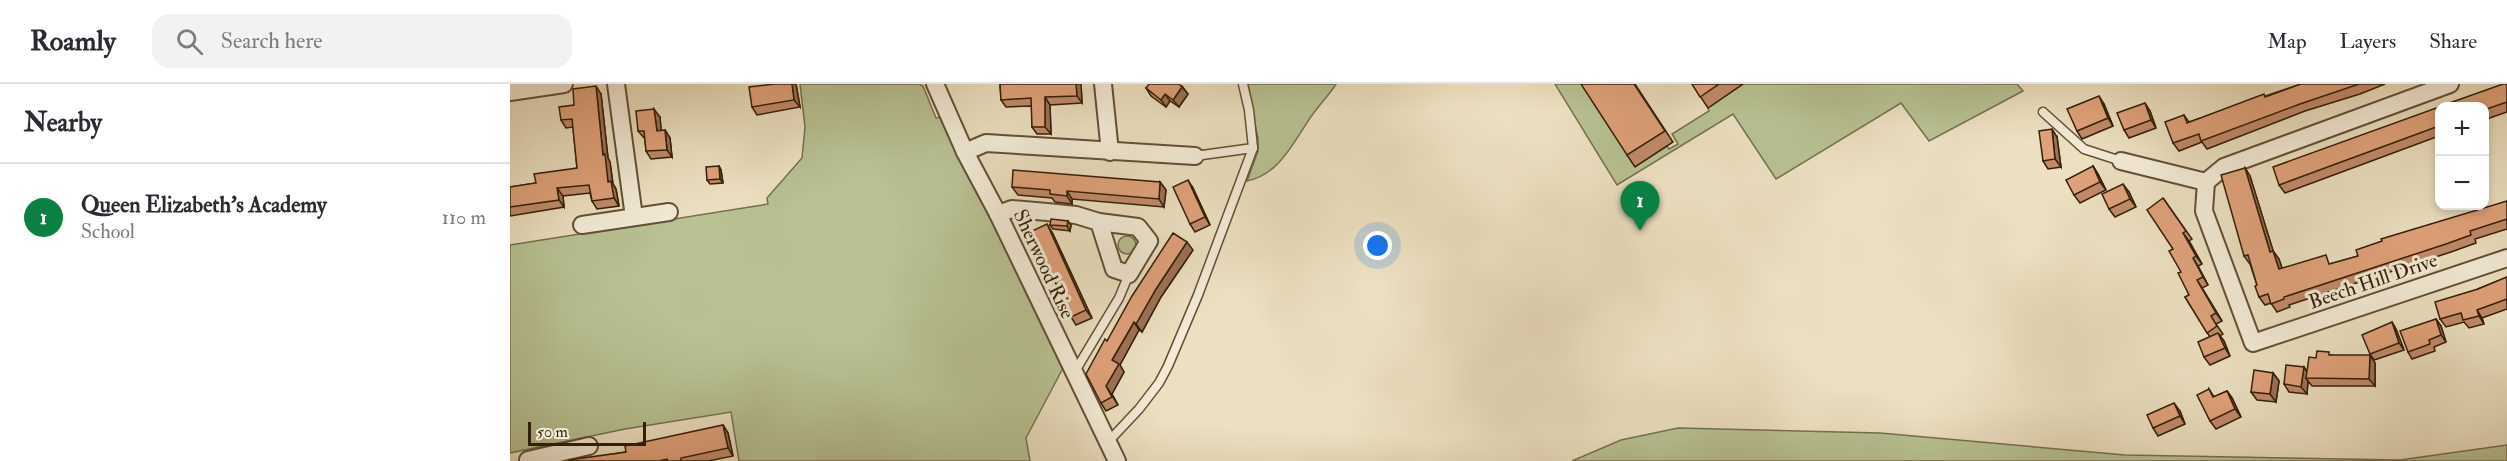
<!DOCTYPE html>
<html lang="en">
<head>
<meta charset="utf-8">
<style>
	body { margin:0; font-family:"IM FELL Double Pica",serif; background:#f2f2f3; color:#2b2b33 }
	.controls { position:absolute; right:18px; top:18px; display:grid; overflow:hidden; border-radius:12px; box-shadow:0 3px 9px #0003 }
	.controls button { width:54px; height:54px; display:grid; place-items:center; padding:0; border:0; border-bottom:2px solid #e1e1e2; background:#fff; color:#2b2b33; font:30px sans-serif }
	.scale { position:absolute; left:18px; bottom:15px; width:118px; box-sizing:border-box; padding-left:6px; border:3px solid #341f08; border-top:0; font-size:16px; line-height:21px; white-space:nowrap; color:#341f08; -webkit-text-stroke:4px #f3ebd7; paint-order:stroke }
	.you { position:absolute; left:868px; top:162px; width:21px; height:21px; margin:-15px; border:4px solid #fff; border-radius:50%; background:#1a73e8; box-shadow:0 0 0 9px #1a73e833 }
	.badge { display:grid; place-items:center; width:39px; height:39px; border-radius:50%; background:#0b8043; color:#fff; font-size:20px; font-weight:700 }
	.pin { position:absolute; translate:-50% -50px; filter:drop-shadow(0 2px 3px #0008) }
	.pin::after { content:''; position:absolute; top:32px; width:21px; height:18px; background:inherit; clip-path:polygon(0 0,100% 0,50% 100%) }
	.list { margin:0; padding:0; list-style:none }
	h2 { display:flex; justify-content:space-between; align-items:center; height:78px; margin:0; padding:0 24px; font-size:26px }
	h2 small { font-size:20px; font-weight:400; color:#7c7c81 }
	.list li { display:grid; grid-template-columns:39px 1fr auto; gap:18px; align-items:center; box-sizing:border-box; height:108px; padding:0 24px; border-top:2px solid #e1e1e2 }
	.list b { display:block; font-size:22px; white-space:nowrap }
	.list p { margin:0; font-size:20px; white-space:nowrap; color:#7c7c81 }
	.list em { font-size:20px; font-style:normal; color:#7c7c81 }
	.icon { flex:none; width:33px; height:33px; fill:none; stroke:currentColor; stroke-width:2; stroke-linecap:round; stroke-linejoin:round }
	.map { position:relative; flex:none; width:1997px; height:377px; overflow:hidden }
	header { display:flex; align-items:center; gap:36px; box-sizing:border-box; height:84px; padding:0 30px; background:#fff; border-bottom:2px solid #e1e1e2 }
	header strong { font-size:28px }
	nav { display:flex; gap:33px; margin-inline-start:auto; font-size:21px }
	.search { width:420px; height:54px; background:#f2f2f3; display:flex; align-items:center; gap:15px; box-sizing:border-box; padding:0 21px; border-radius:18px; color:#7c7c81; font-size:22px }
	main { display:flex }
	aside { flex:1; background:#fff }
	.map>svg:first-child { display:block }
	.green { fill:#b8c293; stroke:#76704e; stroke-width:1.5 }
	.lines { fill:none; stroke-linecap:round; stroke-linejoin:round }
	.service-casing { stroke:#624f36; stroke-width:11 }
	.minor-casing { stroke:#624f36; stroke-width:20 }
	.service { stroke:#f3ebd7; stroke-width:8 }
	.minor { stroke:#f3ebd7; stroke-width:16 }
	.wall { fill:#c18b6a; stroke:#341f08; stroke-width:1.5 }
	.shaded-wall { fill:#9d7156; stroke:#341f08; stroke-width:1.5 }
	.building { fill:#e0a27b; stroke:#341f08; stroke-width:1.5 }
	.labels { text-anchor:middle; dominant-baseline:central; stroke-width:6; stroke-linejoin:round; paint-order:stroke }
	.street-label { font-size:20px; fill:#341f08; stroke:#f3ebd7 }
</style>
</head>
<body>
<header>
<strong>Roamly</strong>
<div class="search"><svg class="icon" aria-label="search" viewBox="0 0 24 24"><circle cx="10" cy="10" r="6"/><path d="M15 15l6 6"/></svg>Search here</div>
<nav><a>Map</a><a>Layers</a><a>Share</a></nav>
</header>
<main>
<aside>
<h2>Nearby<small></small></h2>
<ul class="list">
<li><span class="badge">1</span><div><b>Queen Elizabeth's Academy</b><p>School</p></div><em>110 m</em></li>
</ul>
</aside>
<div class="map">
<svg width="1997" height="377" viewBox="0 0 1997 377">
	<rect width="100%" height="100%" fill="#ece0c1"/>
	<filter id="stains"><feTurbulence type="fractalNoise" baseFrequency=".00333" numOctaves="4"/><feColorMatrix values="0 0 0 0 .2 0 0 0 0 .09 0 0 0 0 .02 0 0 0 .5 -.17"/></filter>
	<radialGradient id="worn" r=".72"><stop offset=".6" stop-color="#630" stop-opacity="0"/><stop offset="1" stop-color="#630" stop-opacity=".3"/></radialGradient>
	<!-- green -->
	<g class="green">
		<path d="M290 0H409L413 2 426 34 431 33 553 284 516 354 520 377H229L221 328 115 345 0 369V161L258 120 257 114 292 74 295 43Z"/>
		<path d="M736 0H826C819 11 810 20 803 30 784 56 771 90 737 97L748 67V54Z"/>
		<path d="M1045 0H1072L1125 82 1157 62 1159 65 1168 60 1162 50 1199 27 1198 24 1233 0H1507L1513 7 1419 57 1391 19 1266 95 1223 30 1107 101Z"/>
		<circle cx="617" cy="161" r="9"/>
		<path d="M1168 344 1370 349 1615 371 1890 376 1997 361V377H1062L1111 356Z"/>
	</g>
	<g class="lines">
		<defs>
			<g id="service">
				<path d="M1533 28 1574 65 1611 77"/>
				<path d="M685 72 743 64 739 26 733 0"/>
				<path d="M564 289 609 214 619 190"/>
				<path d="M597 359 629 325 649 299 658 282 688 211 743 64"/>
			</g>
			<g id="minor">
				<path d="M106 0 124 133"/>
				<path d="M425 0 455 68 488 130 607 377"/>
				<path d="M593 0 600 68"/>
				<path d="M0 8 54 0"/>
				<path d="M455 68 476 59 685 72"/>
				<path d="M1611 77 1696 98"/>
				<path d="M1696 98 1694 127 1743 259 1997 174"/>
				<path d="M1696 98 1714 83 1940 0"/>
				<path d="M488 130 502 125 537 128 566 131 589 138 628 143 639 157 619 190 604 185 589 138"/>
				<path d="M72 141 159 128"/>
				<path d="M18 376 79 362"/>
			</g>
		</defs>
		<!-- service casing -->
		<use href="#service" class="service-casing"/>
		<!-- minor casing -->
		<use href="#minor" class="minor-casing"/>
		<!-- service -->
		<use href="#service" class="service"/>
		<!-- minor -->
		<use href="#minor" class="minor"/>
	</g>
	<!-- wall -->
	<g class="wall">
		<path d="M286 0 290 23 247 31 242 23Z"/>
		<path d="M490 0H571L572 19 540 21 541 50H527L522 43V22L496 23 491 16Z"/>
		<path d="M1125 0 1163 58 1125 83 1117 71Z"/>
		<path d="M1182 0H1233L1198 24Z"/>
		<path d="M1791 0H1875L1850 10 1795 27 1697 65 1692 58 1669 67 1663 59 1674 31 1679 38Z"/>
		<path d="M1997 0V28L1974 36V22Z"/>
		<path d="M672 2 678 10 669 23 660 17 656 23 641 12 636 4Z"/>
		<path d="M91 10 98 74 100 78 103 100 106 105 109 122 87 125 82 117 80 109 53 112 54 123 0 132V103L26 99 67 84 63 43 56 44 51 36 64 21Z"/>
		<path d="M1594 20 1603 42 1572 55 1567 47Z"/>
		<path d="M1929 23V52L1775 109 1769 101Z"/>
		<path d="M1640 27 1646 44 1619 54 1614 46Z"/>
		<path d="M150 33 151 47 155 46 160 54 162 73 141 75 136 67 135 55 128 47Z"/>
		<path d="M1547 53 1551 83 1538 85 1533 77Z"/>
		<path d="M209 82 211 86 213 99 200 100 197 96Z"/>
		<path d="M1583 82 1588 90 1596 106 1570 119 1564 111Z"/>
		<path d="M1735 84 1740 92 1763 167 1769 175 1772 184 1821 180 1848 172 1997 117V145L1965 155 1966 159 1941 168 1779 221 1780 223 1767 228 1761 219 1755 221 1749 213 1747 201 1740 180 1734 172Z"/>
		<path d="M650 98 656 106 654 123 562 115V120L545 118 542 114 508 111 502 103Z"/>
		<path d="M683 104 700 141 685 148 680 140Z"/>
		<path d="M1619 108 1626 123 1605 133 1599 125Z"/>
		<path d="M1653 114 1682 155 1679 157 1692 180 1688 182 1698 201 1692 204 1712 237 1706 240 1713 250 1710 252 1714 257 1720 272 1700 281 1694 273 1700 253 1675 213 1679 211 1671 188Z"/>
		<path d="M540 141H561L560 147 543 145Z"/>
		<path d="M542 148 582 234 566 241 561 233Z"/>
		<path d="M683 166 651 213 632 248 629 246 610 281 614 288 602 310 608 321 596 327 591 319 597 257Z"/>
		<path d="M1997 193V225L1972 234 1974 240 1959 244 1954 238 1936 243 1930 235 1968 205Z"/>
		<path d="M1926 235 1931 242 1936 258 1924 263 1925 267 1902 275 1898 268Z"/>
		<path d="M1882 238 1886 245 1894 266 1864 276 1860 270Z"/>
		<path d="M1821 271 1865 279V302H1802L1798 297 1797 310 1779 308 1774 300 1794 283 1797 288 1806 274Z"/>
		<path d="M1763 289 1769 297 1766 318 1747 316 1741 308Z"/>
		<path d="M1699 305 1704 313 1717 307 1722 314 1731 333 1706 345 1700 337Z"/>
		<path d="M1670 327 1675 340 1648 352 1643 344Z"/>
		<path d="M213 341 218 349 223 372 198 377H59L116 368Z"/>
	</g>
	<!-- shaded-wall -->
	<g class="shaded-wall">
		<path d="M282 0H286L290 23 284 16Z"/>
		<path d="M566 0H571L572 19 567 12Z"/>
		<path d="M86 2 91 10 98 74 100 78 103 100 106 105 109 122 104 114 98 98 93 71Z"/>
		<path d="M672 3 678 10 669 23 663 16Z"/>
		<path d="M655 10 660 17 656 23 651 16Z"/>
		<path d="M1589 12 1594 20 1603 42 1598 34Z"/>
		<path d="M535 13 540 21 541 50 535 43Z"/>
		<path d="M1635 19 1640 27 1646 44 1641 36Z"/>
		<path d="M144 25 150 33 152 55 147 47Z"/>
		<path d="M1542 45 1547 53 1551 83 1545 75Z"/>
		<path d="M155 46 160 54 162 73 157 66Z"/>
		<path d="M209 82 211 86 213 99 210 95Z"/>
		<path d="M1583 82 1588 90 1596 106 1590 98Z"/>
		<path d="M1735 84 1740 92 1766 176 1760 168Z"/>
		<path d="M678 96 683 104 700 141 695 133Z"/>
		<path d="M650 98 656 106 654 123 649 115Z"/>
		<path d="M1613 100 1619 108 1626 123 1620 115Z"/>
		<path d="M47 104 53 112 54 123 49 116Z"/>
		<path d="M557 107 562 115V120L557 112Z"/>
		<path d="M558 137 561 141 560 147 557 142Z"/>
		<path d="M537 140 542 148 582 234 576 226Z"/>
		<path d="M1673 149 1679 157 1692 180 1686 172Z"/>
		<path d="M677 158 683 166 651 213 632 248 626 240 646 205Z"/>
		<path d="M1763 167 1769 175 1775 193 1769 185Z"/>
		<path d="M1683 174 1688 182 1698 201 1693 193Z"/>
		<path d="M1687 196 1692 204 1712 237 1706 229Z"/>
		<path d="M1967 226 1972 234 1974 240 1969 232Z"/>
		<path d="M1926 235 1931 242 1936 258 1931 251Z"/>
		<path d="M624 238 629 246 610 281 614 288 602 310 608 321 596 302 602 276Z"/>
		<path d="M1882 238 1886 245 1894 266 1889 259Z"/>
		<path d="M1708 249 1714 257 1720 272 1715 264Z"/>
		<path d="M1860 271 1865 279V302L1859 295Z"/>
		<path d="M1794 283 1799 291 1796 294 1798 297 1797 310 1791 303Z"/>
		<path d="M1763 289 1769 297 1766 318 1760 310Z"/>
		<path d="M1717 307 1722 314 1731 333 1725 325Z"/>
		<path d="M1664 319 1670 327 1675 340 1670 332Z"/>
		<path d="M213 341 218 349 223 372 218 364Z"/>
	</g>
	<!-- building -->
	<g class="building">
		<path d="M265 0H282L284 16 242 23 239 3Z"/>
		<path d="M490 0H566L567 12 535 13V43H522L521 14 491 16Z"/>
		<path d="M639 0H669L672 3 663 16 655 10 651 16 636 4Z"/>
		<path d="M1071 0H1124L1155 47 1117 71Z"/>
		<path d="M1182 0H1209L1190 13Z"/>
		<path d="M1791 0H1849L1790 20 1691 57 1689 50 1663 59 1655 38 1674 31 1677 39 1754 10 1755 13Z"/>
		<path d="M1993 0H1997V18L1974 26V22H1931Z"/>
		<path d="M86 2 93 71 95 70 98 98 101 97 104 114 82 117 79 101 47 104 49 116 0 123V103L26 99 24 90 67 84 62 35 51 36 49 23 64 21 63 5Z"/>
		<path d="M1589 12 1598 34 1567 47 1557 25Z"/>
		<path d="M1635 19 1641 36 1614 46 1607 29Z"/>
		<path d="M1929 23V42L1769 101 1763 83Z"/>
		<path d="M144 25 147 47 155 46 157 66 136 67 134 47H128L126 27Z"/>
		<path d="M1542 45 1545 75 1533 77 1529 47Z"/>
		<path d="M209 82 210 95 197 96 196 83Z"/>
		<path d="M1583 82 1590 98 1564 111 1556 96Z"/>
		<path d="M1735 84 1760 168 1763 167 1769 185 1816 171 1819 180 1848 172 1846 166 1872 157 1871 155 1997 117V135L1960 147 1961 151 1936 160 1774 213V215L1761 220 1758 210 1749 213 1745 202 1747 201 1738 171 1734 172 1711 91Z"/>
		<path d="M503 86 650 98 649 115 557 107V112L540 110V106L502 103Z"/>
		<path d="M678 96 695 133 680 140 663 103Z"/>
		<path d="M1613 100 1620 115 1599 125 1592 110Z"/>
		<path d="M1653 114 1676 147 1673 149 1686 172 1683 174 1693 193 1687 196 1706 229 1701 232 1707 242 1697 249 1675 213 1679 211 1668 189 1671 188 1659 167 1663 165 1637 126Z"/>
		<path d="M541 135 558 137 557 142 540 141Z"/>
		<path d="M537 140 576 226 561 233 522 147Z"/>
		<path d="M663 149 677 158 646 205 626 240 624 238 602 276 609 280 596 302 602 313 591 319 576 290 595 255 597 257 622 212Z"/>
		<path d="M1997 193V215L1967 226 1969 232 1953 236 1951 229 1930 235 1925 218 1968 205Z"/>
		<path d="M1926 235 1931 251 1919 256 1920 260 1898 268 1890 247Z"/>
		<path d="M1882 238 1889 259 1860 270 1852 251Z"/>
		<path d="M1708 249 1715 264 1694 273 1688 258Z"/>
		<path d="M1807 267 1819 268V271H1860L1859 295 1796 294 1799 273 1806 274Z"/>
		<path d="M1776 281 1794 283 1791 303 1774 300Z"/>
		<path d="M1744 286 1763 289 1760 310 1741 308Z"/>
		<path d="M1699 305 1703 313 1717 307 1725 325 1700 337 1687 311Z"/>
		<path d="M1664 319 1670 332 1643 344 1637 331Z"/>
		<path d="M213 341 218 364 171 374V377H158L157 375 149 377H59V376L116 368 115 362Z"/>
	</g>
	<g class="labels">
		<!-- street labels -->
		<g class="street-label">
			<text transform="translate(534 180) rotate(65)">Sherwood Rise</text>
			<text transform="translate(1863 197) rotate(-19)">Beech Hill Drive</text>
		</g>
	</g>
	<rect width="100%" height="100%" filter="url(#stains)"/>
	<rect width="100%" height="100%" fill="url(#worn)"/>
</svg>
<div class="controls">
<button>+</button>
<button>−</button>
</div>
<div class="scale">50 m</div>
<div class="you"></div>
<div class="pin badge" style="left:1130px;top:147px">1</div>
</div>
</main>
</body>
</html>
